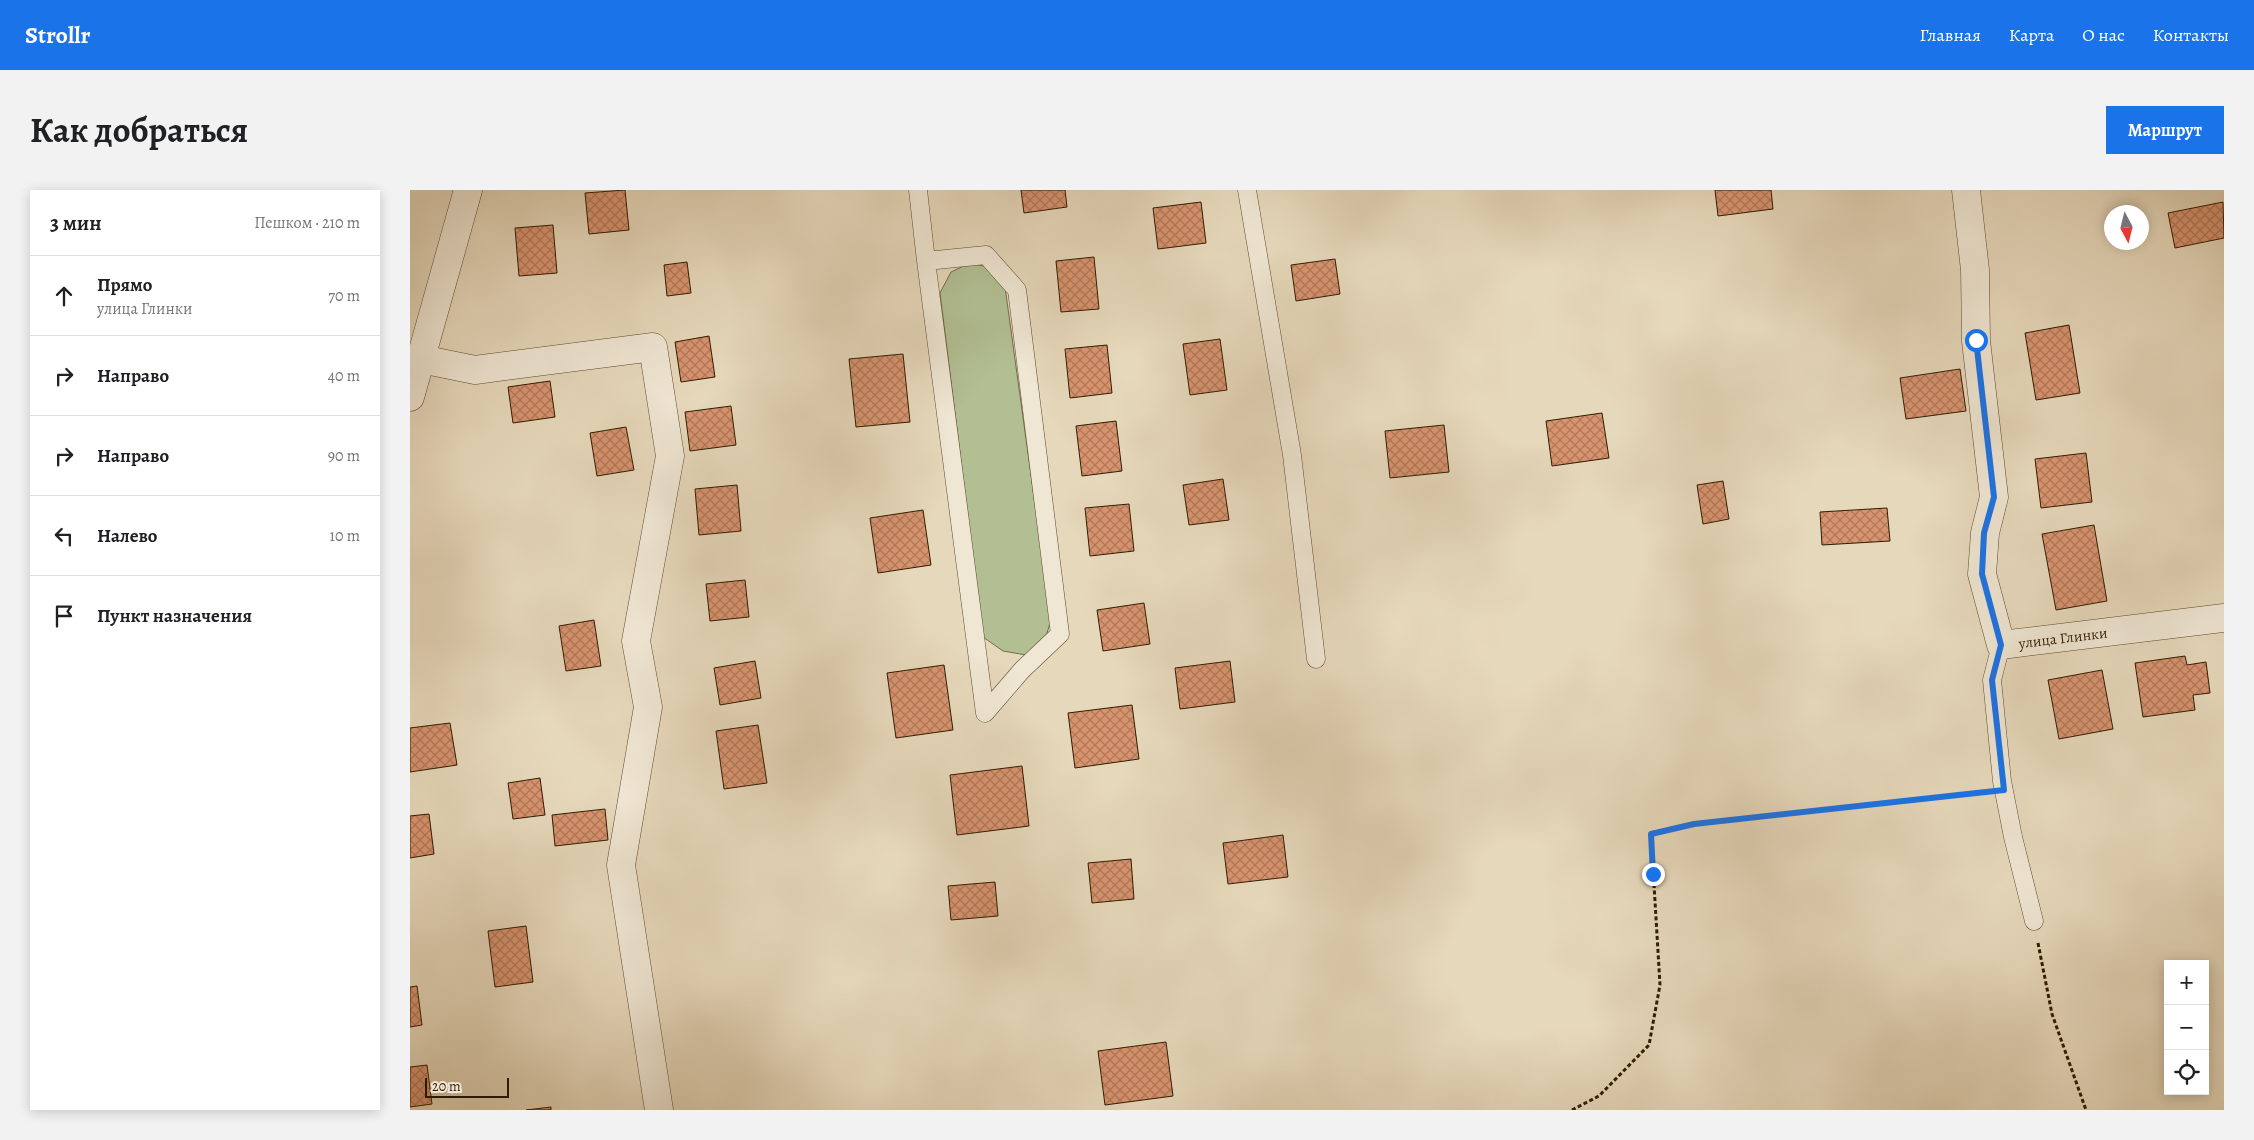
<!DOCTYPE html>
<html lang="ru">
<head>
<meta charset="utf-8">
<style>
	body { margin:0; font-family:Alegreya,serif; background:#f2f2f2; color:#202124 }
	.controls { position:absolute; right:15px; bottom:15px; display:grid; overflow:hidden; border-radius:0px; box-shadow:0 2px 12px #0003 }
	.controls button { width:45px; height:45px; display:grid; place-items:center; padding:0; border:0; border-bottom:1px solid #e0e0e0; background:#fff; color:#202124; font:25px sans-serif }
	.compass { position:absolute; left:1694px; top:15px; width:45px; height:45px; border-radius:50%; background:#fff; box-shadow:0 2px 12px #0003; rotate:173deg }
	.scale { position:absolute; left:15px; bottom:12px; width:84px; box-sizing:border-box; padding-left:5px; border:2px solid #311b00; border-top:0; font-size:14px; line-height:18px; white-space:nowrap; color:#311b00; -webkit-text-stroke:4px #efe6d3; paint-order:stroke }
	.stop { position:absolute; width:15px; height:15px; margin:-11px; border:4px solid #1a73e8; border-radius:50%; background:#fff }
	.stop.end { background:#1a73e8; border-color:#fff; box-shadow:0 1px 5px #0008 }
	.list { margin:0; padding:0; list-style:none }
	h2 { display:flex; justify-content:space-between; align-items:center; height:65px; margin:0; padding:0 20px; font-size:21px }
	h2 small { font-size:16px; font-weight:400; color:#757577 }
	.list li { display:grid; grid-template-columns:32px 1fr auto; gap:15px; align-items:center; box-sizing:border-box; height:80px; padding:0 20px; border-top:1px solid #e0e0e0 }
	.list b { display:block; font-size:19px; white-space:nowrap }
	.list p { margin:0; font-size:16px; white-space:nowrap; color:#757577 }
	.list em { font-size:16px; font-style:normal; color:#757577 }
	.icon { flex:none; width:28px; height:28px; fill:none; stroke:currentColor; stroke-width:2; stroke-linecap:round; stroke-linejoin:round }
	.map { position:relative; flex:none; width:1814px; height:920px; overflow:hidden; border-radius:0px }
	header { display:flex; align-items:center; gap:30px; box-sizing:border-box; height:70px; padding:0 25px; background:#1a73e8; color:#fff }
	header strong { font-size:24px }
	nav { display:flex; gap:28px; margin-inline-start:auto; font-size:18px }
	.intro { display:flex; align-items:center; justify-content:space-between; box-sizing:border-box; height:120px; padding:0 30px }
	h1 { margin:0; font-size:35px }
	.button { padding:12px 22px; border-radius:0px; background:#1a73e8; color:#fff; font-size:18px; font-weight:700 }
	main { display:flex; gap:30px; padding:0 30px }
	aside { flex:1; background:#fff; border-radius:0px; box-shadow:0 2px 12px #0003 }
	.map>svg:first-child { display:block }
	.green { fill:#b1bf93; stroke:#716d4a }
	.building { fill:url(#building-cross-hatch); stroke:#311b00 }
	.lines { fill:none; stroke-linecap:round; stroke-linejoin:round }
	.service-casing { stroke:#5e4a2f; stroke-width:19 }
	.minor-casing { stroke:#5e4a2f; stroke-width:29 }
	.path { stroke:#311b00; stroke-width:3; stroke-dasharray:4 2.5; stroke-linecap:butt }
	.service { stroke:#efe6d3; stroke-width:18 }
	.minor { stroke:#efe6d3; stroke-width:28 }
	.route { stroke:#1a73e8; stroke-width:6 }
	.labels { text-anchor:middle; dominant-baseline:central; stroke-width:5; stroke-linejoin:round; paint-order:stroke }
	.street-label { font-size:15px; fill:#311b00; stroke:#efe6d3 }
</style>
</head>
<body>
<header>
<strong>Strollr</strong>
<nav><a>Главная</a><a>Карта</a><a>О нас</a><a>Контакты</a></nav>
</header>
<div class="intro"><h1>Как добраться</h1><a class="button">Маршрут</a></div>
<main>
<aside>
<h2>3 мин<small>Пешком · 210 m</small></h2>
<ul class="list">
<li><svg class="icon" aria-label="ahead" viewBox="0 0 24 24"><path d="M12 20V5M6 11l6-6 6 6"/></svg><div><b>Прямо</b><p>улица Глинки</p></div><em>70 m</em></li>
<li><svg class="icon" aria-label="right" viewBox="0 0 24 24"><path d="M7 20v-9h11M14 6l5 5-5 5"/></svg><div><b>Направо</b></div><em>40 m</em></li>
<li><svg class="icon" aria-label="right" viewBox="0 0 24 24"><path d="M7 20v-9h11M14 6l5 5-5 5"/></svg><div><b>Направо</b></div><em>90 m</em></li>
<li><svg class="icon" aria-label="left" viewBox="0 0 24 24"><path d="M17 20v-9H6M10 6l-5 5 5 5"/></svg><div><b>Налево</b></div><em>10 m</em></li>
<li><svg class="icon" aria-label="arrive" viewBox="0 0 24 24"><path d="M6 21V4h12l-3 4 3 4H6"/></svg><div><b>Пункт назначения</b></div></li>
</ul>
</aside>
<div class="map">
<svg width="1814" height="920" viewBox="0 0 1814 920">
	<defs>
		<pattern id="building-cross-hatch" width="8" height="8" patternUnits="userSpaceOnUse" patternTransform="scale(1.25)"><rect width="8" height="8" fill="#d8946f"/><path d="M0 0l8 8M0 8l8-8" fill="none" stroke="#b07859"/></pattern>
	</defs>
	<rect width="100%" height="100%" fill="#e6d8bb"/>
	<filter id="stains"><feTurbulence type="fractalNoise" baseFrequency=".004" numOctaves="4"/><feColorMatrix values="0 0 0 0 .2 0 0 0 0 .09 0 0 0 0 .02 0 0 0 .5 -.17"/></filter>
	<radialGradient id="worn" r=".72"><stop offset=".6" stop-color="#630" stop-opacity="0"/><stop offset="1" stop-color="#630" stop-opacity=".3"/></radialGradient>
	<!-- green -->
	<path class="green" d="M560 73 579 77 595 97 641 430 634 453 616 465 593 461 573 447 530 103 541 82Z"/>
	<!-- building -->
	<g class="building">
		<path d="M215 0 219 40 179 44 175 3Z"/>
		<path d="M611 0H655L657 17 614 23Z"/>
		<path d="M1305 0H1361L1363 19 1308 26Z"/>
		<path d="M791 12 796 53 748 59 743 18Z"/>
		<path d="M1813 12 1814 48 1765 58 1758 23Z"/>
		<path d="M143 35 147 83 109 86 105 38Z"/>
		<path d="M684 67 689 119 651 122 646 71Z"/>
		<path d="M925 69 930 104 886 111 881 75Z"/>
		<path d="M277 72 281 103 257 106 254 75Z"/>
		<path d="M1659 135 1670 203 1626 210 1615 143Z"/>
		<path d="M299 146 305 187 271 192 265 152Z"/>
		<path d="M810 149 817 200 780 205 773 154Z"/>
		<path d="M697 155 702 203 660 208 655 159Z"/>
		<path d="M493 164 500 232 446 237 439 169Z"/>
		<path d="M1550 179 1556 221 1496 229 1490 188Z"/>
		<path d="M140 191 145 227 103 233 98 197Z"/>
		<path d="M321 216 326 255 280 261 275 222Z"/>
		<path d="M1192 223 1199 268 1142 276 1136 231Z"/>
		<path d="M706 231 712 281 672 286 666 236Z"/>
		<path d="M1034 235 1039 282 980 288 975 241Z"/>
		<path d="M216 237 224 280 187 286 180 243Z"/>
		<path d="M1676 263 1682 312 1631 318 1625 269Z"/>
		<path d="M813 289 819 330 779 335 773 295Z"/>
		<path d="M1313 291 1319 329 1293 334 1287 295Z"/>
		<path d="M327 295 331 341 289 345 285 299Z"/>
		<path d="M719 314 724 361 680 366 675 318Z"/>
		<path d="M1477 318 1480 351 1412 355 1410 322Z"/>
		<path d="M513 320 521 375 468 383 460 328Z"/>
		<path d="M1684 335 1697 411 1646 420 1632 344Z"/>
		<path d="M335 390 339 427 300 431 296 394Z"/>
		<path d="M734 413 740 454 693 461 687 420Z"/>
		<path d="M184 430 191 476 156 481 149 436Z"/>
		<path d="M1775 466 1777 475 1796 472 1800 503 1783 505 1785 520 1733 527 1725 473Z"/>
		<path d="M345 471 351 508 310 515 304 478Z"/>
		<path d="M820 471 825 512 770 519 765 478Z"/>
		<path d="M534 475 543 540 486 548 477 483Z"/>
		<path d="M1692 480 1703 539 1649 549 1638 490Z"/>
		<path d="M722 515 729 569 665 578 658 523Z"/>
		<path d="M40 533 47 575 0 582V538Z"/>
		<path d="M348 535 357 593 314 599 306 541Z"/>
		<path d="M612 576 619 636 547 645 540 585Z"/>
		<path d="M130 588 135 625 103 629 98 593Z"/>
		<path d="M195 619 198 650 145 656 142 625Z"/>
		<path d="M19 624 24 664 0 668V626Z"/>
		<path d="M873 645 878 687 818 694 813 653Z"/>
		<path d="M721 669 724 709 682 713 678 673Z"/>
		<path d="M585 692 588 726 541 730 538 696Z"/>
		<path d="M116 736 123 792 85 797 78 741Z"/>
		<path d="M7 796 12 835 0 837V797Z"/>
		<path d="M756 852 763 906 695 915 688 861Z"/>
		<path d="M17 875 22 914 0 917V877Z"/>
		<path d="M141 917V920H116Z"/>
	</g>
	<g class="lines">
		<defs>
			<g id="service">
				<path d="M508 0 516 71 575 523 612 480 650 444 607 100 576 65 516 71"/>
				<path d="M837 0 882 265 906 469"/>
				<path d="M1591 455 1582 490 1592 591 1603 647 1624 731"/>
			</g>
			<g id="minor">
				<path d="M1556 0 1565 80 1566 151 1584 307 1575 343 1572 384 1591 455 1814 428"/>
				<path d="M11 169 65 180 243 157 260 266 226 451 238 517 211 675 249 920"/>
				<path d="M0 207 58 0"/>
			</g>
		</defs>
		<!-- service casing -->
		<use href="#service" class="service-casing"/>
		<!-- minor casing -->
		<use href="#minor" class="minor-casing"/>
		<!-- path -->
		<g class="path">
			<path d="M1628 753 1642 824 1676 920"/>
			<path d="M1162 920 1189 906 1239 855 1250 795 1241 644 1284 634 1573 603"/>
		</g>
		<!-- service -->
		<use href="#service" class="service"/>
		<!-- minor -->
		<use href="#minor" class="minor"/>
	</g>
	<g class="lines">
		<!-- route -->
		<path class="route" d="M1243 684 1241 644 1284 634 1594 600 1582 490 1591 455 1572 384 1574 343 1584 307 1566 150"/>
	</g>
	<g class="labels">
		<!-- street labels -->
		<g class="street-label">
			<text transform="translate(1653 448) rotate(-7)">улица Глинки</text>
		</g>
	</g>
	<rect width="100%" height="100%" filter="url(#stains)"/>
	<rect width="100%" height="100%" fill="url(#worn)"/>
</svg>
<div class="controls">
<button>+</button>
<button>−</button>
<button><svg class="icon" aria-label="locate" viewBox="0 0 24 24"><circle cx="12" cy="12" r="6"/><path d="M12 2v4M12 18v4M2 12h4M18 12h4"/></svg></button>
</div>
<svg class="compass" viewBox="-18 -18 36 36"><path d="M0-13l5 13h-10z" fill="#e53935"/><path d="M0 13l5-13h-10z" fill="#757577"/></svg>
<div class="scale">20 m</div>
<div class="stop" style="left:1566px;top:150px"></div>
<div class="stop end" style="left:1243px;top:684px"></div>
</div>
</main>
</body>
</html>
